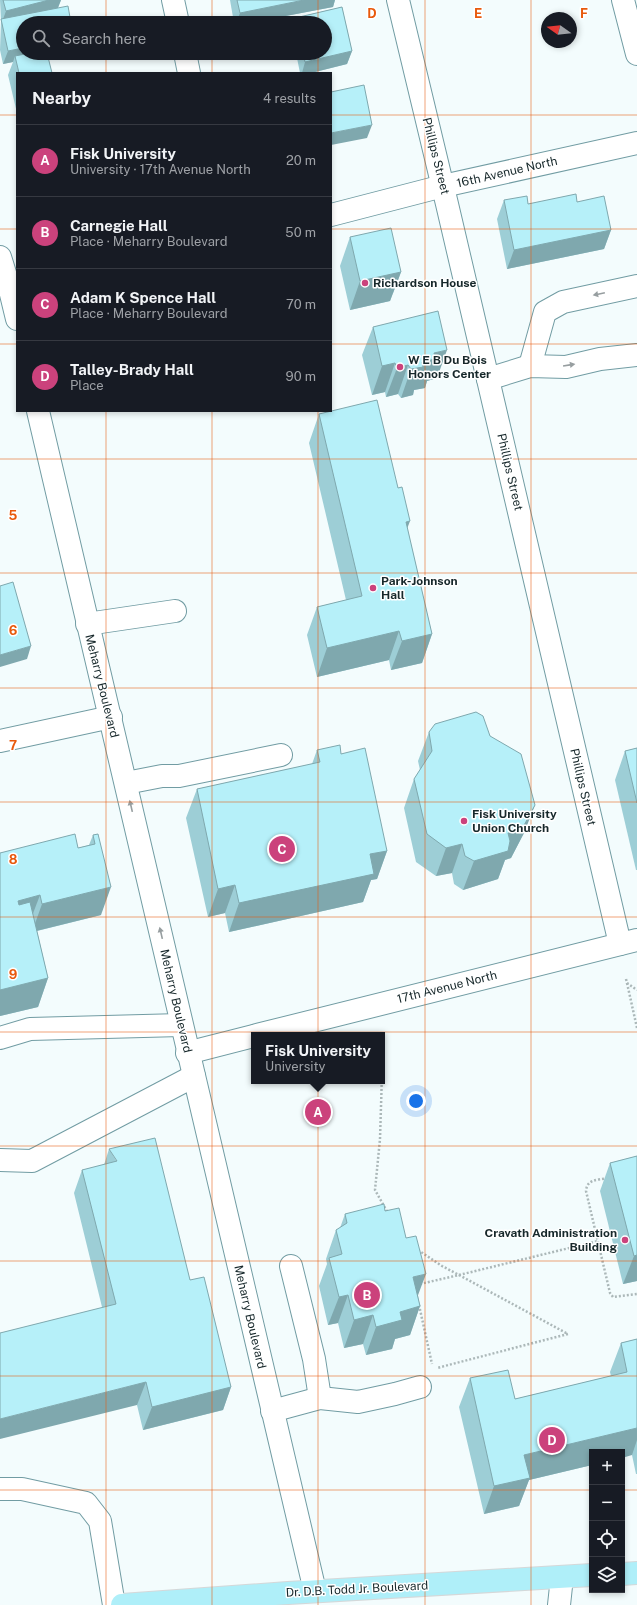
<!DOCTYPE html>
<html lang="en">
<head>
<meta charset="utf-8">
<style>
	body { margin:0; font-family:"Public Sans",sans-serif; background:#242831; color:#f1f3f6 }
	.controls { position:absolute; right:12px; bottom:12px; display:grid; overflow:hidden; border-radius:0px; box-shadow:0 2px 6px #0003 }
	.controls button { width:36px; height:36px; display:grid; place-items:center; padding:0; border:0; border-bottom:1px solid #363941; background:#171b24; color:#f1f3f6; font:20px sans-serif }
	.compass { position:absolute; left:541px; top:12px; width:36px; height:36px; border-radius:50%; background:#171b24; box-shadow:0 2px 6px #0003; rotate:285deg }
	.you { position:absolute; left:416px; top:1101px; width:14px; height:14px; margin:-10px; border:3px solid #fff; border-radius:50%; background:#1a73e8; box-shadow:0 0 0 6px #1a73e833 }
	.badge { display:grid; place-items:center; width:26px; height:26px; border-radius:50%; background:#cb427c; color:#fff; font-size:13px; font-weight:700 }
	.pin { position:absolute; translate:-50% -50%; border:2px solid #fff; box-shadow:0 1px 4px #0006 }
	.popup { position:absolute; left:251px; top:1032px; width:134px; height:52px; box-sizing:border-box; display:grid; place-content:center; border-radius:0px; background:#171b24; filter:drop-shadow(0 1px 3px #0005); font-size:13px; white-space:nowrap; color:#9ea1a6 }
	.popup b { font-size:15px; color:#f1f3f6 }
	.popup::after { content:''; position:absolute; left:50%; top:100%; margin-left:-8px; border:8px solid transparent; border-top-color:#171b24 }
	.list { margin:0; padding:0; list-style:none }
	h2 { display:flex; justify-content:space-between; align-items:center; height:52px; margin:0; padding:0 16px; font-size:17px }
	h2 small { font-size:13px; font-weight:400; color:#9ea1a6 }
	.list li { display:grid; grid-template-columns:26px 1fr auto; gap:12px; align-items:center; box-sizing:border-box; height:72px; padding:0 16px; border-top:1px solid #363941 }
	.list b { display:block; font-size:15px; white-space:nowrap }
	.list p { margin:0; font-size:13px; white-space:nowrap; color:#9ea1a6 }
	.list em { font-size:13px; font-style:normal; color:#9ea1a6 }
	.icon { flex:none; width:22px; height:22px; fill:none; stroke:currentColor; stroke-width:2; stroke-linecap:round; stroke-linejoin:round }
	.map { position:relative; flex:none; width:637px; height:1605px; overflow:hidden }
	.search { position:absolute; background:#171b24; box-shadow:0 2px 6px #0003; left:16px; top:16px; width:316px; height:44px; display:flex; align-items:center; gap:10px; box-sizing:border-box; padding:0 14px; border-radius:22px; color:#9ea1a6; font-size:15px }
	.panel { position:absolute; background:#171b24; box-shadow:0 2px 6px #0003; left:16px; top:72px; width:316px; height:340px; border-radius:0px }
	.map>svg:first-child { display:block }
	.lines { fill:none; stroke-linecap:round; stroke-linejoin:round }
	.minor-casing { stroke:#719ca3; stroke-width:24 }
	.major-casing { stroke:#d5d8d9; stroke-width:24 }
	.path { stroke:#acb8b9; stroke-width:2.5; stroke-dasharray:2 2; stroke-linecap:butt }
	.minor { stroke:#fff; stroke-width:22 }
	.major { stroke:#afeff9; stroke-width:22 }
	.wall { fill:#9dced6 }
	.shaded-wall { fill:#7fa8ae }
	.building { fill:#b6f0f9; stroke:#7fa8ae }
	.oneway { fill:#979ea0 }
	.grid { fill:none; stroke:#e8590c; stroke-width:1; stroke-opacity:0.55 }
	.poi-dot { fill:#cb427c; stroke:#fff; stroke-width:1.5 }
	.labels { text-anchor:middle; dominant-baseline:central; stroke-width:3; stroke-linejoin:round; paint-order:stroke }
	.street-label { font-size:12px; fill:#17282b; stroke:#fff }
	.poi-label { font-size:12px; font-weight:bold; fill:#17282b; stroke:#fff; text-anchor:start }
	.grid-label { font-size:13px; text-anchor:middle; font-weight:bold; fill:#e8590c; stroke:#fff; stroke-width:3; stroke-linejoin:round; paint-order:stroke }
</style>
</head>
<body>
<div class="map">
<svg width="637" height="1605" viewBox="0 0 637 1605">
	<rect width="100%" height="100%" fill="#f3fcfd"/>
	<g class="lines">
		<defs>
			<g id="minor">
				<path d="M173 0 178 23"/>
				<path d="M398 0 447 204 620 944"/>
				<path d="M623 0 637 54"/>
				<path d="M185 53 189 73"/>
				<path d="M331 215 443 186 637 143"/>
				<path d="M0 257 9 286 17 319"/>
				<path d="M530 366 545 312 563 302 637 286"/>
				<path d="M488 379 530 366 566 367 600 359 637 355"/>
				<path d="M38 411 315 1591"/>
				<path d="M87 624 175 611"/>
				<path d="M0 741 111 717"/>
				<path d="M126 783 162 776H179L281 755"/>
				<path d="M257 1035 637 940"/>
				<path d="M0 1038 30 1029 181 1025"/>
				<path d="M187 1053 254 1036"/>
				<path d="M0 1160 32 1161 194 1076"/>
				<path d="M291 1266 314 1359 320 1398"/>
				<path d="M272 1411 320 1398 358 1402 395 1394 420 1387"/>
				<path d="M0 1489H22L86 1503 100 1521 114 1605"/>
				<path d="M559 1605 562 1577"/>
			</g>
			<g id="major">
				<path d="M622 1574 637 1573"/>
				<path d="M122 1605 288 1593 592 1575"/>
			</g>
		</defs>
		<!-- minor casing -->
		<use href="#minor" class="minor-casing"/>
		<!-- major casing -->
		<use href="#major" class="major-casing"/>
		<!-- path -->
		<g class="path">
			<path d="M626 979 627 983 637 990"/>
			<path d="M627 983 637 1028"/>
			<path d="M383 1041 380 1139 375 1190 388 1213"/>
			<path d="M608 1178C597 1180 587 1179 586 1191L610 1293 613 1297 637 1294"/>
			<path d="M418 1250 442 1266 459 1275 598 1241"/>
			<path d="M420 1284 459 1275 568 1334 437 1368"/>
			<path d="M419 1305 432 1364"/>
		</g>
		<!-- minor -->
		<use href="#minor" class="minor"/>
		<!-- major -->
		<use href="#major" class="major"/>
	</g>
	<!-- wall -->
	<g class="wall">
		<path d="M0 0H61L58 8 47 55 52 73H17V113L8 75 13 62 3 64 0 50 1 21Z"/>
		<path d="M230 0H335L333 7 249 23H234Z"/>
		<path d="M342 7 352 51 347 64 311 73H300L296 53H325V23H293L295 18Z"/>
		<path d="M504 200 528 204 577 202 611 230 604 249 507 269 497 219Z"/>
		<path d="M350 237 401 272 390 301 350 310 340 266Z"/>
		<path d="M373 327 437 378 427 381 425 388 414 390 413 395 401 398 398 394 386 397 385 392 372 395 362 355Z"/>
		<path d="M319 414 407 528 432 634 422 663 391 670 389 660 317 677 307 635 317 607 346 600 309 443Z"/>
		<path d="M429 732 524 833 511 858 505 860 498 879 463 890 454 884 452 873 436 876 416 862 404 808 414 779 420 770 418 761Z"/>
		<path d="M637 748V870H636L615 780 625 751Z"/>
		<path d="M317 750 341 754 387 851 377 879 371 880 363 902 229 932 225 913 208 917 186 818 197 789 312 764Z"/>
		<path d="M98 834 101 915 37 931 48 978 38 1007 0 1016V853L78 848 89 845 93 835Z"/>
		<path d="M109 1149 190 1280 231 1387 223 1410 143 1430 137 1405 102 1307 74 1193 82 1170 104 1165Z"/>
		<path d="M637 1156V1281L623 1284 600 1191 610 1163Z"/>
		<path d="M385 1211 418 1296 420 1306 410 1335 395 1339 392 1349 366 1355 363 1344 344 1348 338 1323 328 1325 319 1286 327 1264 326 1259 336 1230 340 1228 345 1214Z"/>
		<path d="M637 1339V1474H636L632 1455 592 1452V1465L529 1480 519 1506 484 1514 459 1407 470 1378 515 1399 611 1376 610 1372 621 1343Z"/>
	</g>
	<!-- shaded-wall -->
	<g class="shaded-wall">
		<path d="M49 0H61L57 10 2 22 6 11Z"/>
		<path d="M304 0H335L333 7 249 23H236L240 13Z"/>
		<path d="M23 48V53H58L16 61 15 56 13 62 3 64 8 51Z"/>
		<path d="M352 51 347 64 311 73H302L305 62Z"/>
		<path d="M372 125 367 138 331 145V133Z"/>
		<path d="M611 230 604 249 507 269 514 250Z"/>
		<path d="M401 272 390 301 350 310 360 281Z"/>
		<path d="M447 350 437 378 427 381 425 388 414 390 413 395 401 398 411 369 434 353Z"/>
		<path d="M395 363 385 392 372 395 382 366Z"/>
		<path d="M408 365 398 394 386 397 397 368Z"/>
		<path d="M410 521 399 550 406 522Z"/>
		<path d="M399 631 389 660 317 677 327 648Z"/>
		<path d="M432 634 422 663 391 670 402 641Z"/>
		<path d="M31 646 27 659 0 667V655Z"/>
		<path d="M535 805 524 833 511 858 505 860 498 879 463 890 474 861 508 833Z"/>
		<path d="M462 844 452 873 436 876 446 848Z"/>
		<path d="M387 851 377 879 371 880 363 902 229 932 239 903 370 854Z"/>
		<path d="M235 885 225 913 208 917 218 889Z"/>
		<path d="M111 887 101 915 32 932 42 904Z"/>
		<path d="M40 895 29 924 7 929 18 901Z"/>
		<path d="M48 978 38 1007 0 1016V990Z"/>
		<path d="M637 1255V1281L623 1284 634 1256Z"/>
		<path d="M426 1274 415 1303 413 1277Z"/>
		<path d="M348 1295 338 1323 328 1325 339 1297Z"/>
		<path d="M420 1306 410 1335 395 1339 392 1349 366 1355 376 1327 400 1312Z"/>
		<path d="M373 1315 363 1344 344 1348 354 1320Z"/>
		<path d="M146 1382 137 1405 0 1439V1419Z"/>
		<path d="M231 1387 223 1410 143 1430 152 1407Z"/>
		<path d="M637 1428V1440L632 1455 622 1458V1452H592V1465L529 1480 519 1506 484 1514 494 1486 524 1455Z"/>
	</g>
	<!-- building -->
	<g class="building">
		<path d="M3 0H49L6 11Z"/>
		<path d="M237 0H304L240 13Z"/>
		<path d="M68 6 71 23H23V48L8 51 1 19Z"/>
		<path d="M342 7 352 51 305 62 303 53H325V23H296L295 18Z"/>
		<path d="M30 53H47L52 73H19L15 56Z"/>
		<path d="M364 85 372 125 331 133V92Z"/>
		<path d="M576 194 577 202 604 196 611 230 514 250 504 200 527 196 528 204Z"/>
		<path d="M391 228 401 272 360 281 350 237Z"/>
		<path d="M438 311 447 350 434 353 435 359 422 362 423 367 411 369 408 365 397 368 395 363 382 366 373 327Z"/>
		<path d="M377 400 398 488 402 487 410 521 406 522 432 634 402 641 399 631 327 648 317 607 362 596 319 414Z"/>
		<path d="M13 582 31 646 0 655V586Z"/>
		<path d="M476 712 483 716 490 736 521 754 535 805 522 829 508 833 510 841 508 851 474 861 465 856 462 844 446 848 427 834 414 779 432 751 429 732 435 724Z"/>
		<path d="M340 745 341 754 365 748 387 851 370 854 374 874 239 903 235 885 218 889 197 789 320 762 317 750Z"/>
		<path d="M637 748V803L625 751Z"/>
		<path d="M75 834 78 848 95 844 93 835 98 834 111 887 42 904 40 895 18 901 19 905 30 902 48 978 0 990V853Z"/>
		<path d="M155 1138 190 1280 204 1277 231 1387 152 1407 146 1382 0 1419V1333L116 1304 82 1170 117 1161 109 1149Z"/>
		<path d="M637 1156V1255L634 1256 610 1163Z"/>
		<path d="M384 1204 385 1211 399 1208 406 1238 416 1236 426 1274 413 1277 420 1306 400 1312 402 1320 376 1327 373 1315 354 1320 348 1295 339 1297 329 1258 342 1254 336 1230 347 1223 345 1214Z"/>
		<path d="M637 1339V1428L524 1455 530 1478 494 1486 470 1378 508 1370 515 1399 627 1372 621 1343Z"/>
	</g>
	<!-- one-way arrows -->
	<defs><path id="oneway-solid" d="M-6-.8H1V-3.2L6.5 0L1 3.2V.8H-6Z"/></defs>
	<g class="oneway">
		<use href="#oneway-solid" transform="translate(599 294) rotate(168)"/>
		<use href="#oneway-solid" transform="translate(569 365) rotate(-9)"/>
		<use href="#oneway-solid" transform="translate(131 806) rotate(-103)"/>
		<use href="#oneway-solid" transform="translate(161 933) rotate(-103)"/>
	</g>
	<!-- grid -->
	<path class="grid" d="M106 0V23M212 0V23M318 0V23M425 0V1605M531 0V1605M106 53V73M212 53V73M318 53V73M0 115H17M331 115H637M0 229H17M331 229H637M0 344H17M331 344H637M106 411V1605M212 411V1605M318 411V1605M0 459H637M0 573H637M0 688H637M0 802H637M0 917H637M0 1032H637M0 1146H637M0 1261H637M0 1376H637M0 1490H592M622 1490H637"/>
	<!-- markers -->
	<g class="poi-dot">
		<circle cx="365" cy="283" r="4"/>
		<circle cx="400" cy="367" r="4"/>
		<circle cx="373" cy="588" r="4"/>
		<circle cx="464" cy="821" r="4"/>
		<circle cx="625" cy="1240" r="4"/>
	</g>
	<g class="labels">
		<!-- street labels -->
		<g class="street-label">
			<text transform="translate(436 156) rotate(76)">Phillips Street</text>
			<text transform="translate(507 172) rotate(-13)">16th Avenue North</text>
			<text transform="translate(510 472) rotate(77)">Phillips Street</text>
			<text transform="translate(102 686) rotate(76)">Meharry Boulevard</text>
			<text transform="translate(583 787) rotate(77)">Phillips Street</text>
			<text transform="translate(447 987) rotate(-14)">17th Avenue North</text>
			<text transform="translate(176 1001) rotate(77)">Meharry Boulevard</text>
			<text transform="translate(250 1317) rotate(77)">Meharry Boulevard</text>
			<text transform="translate(357 1589) rotate(-3)">Dr. D.B. Todd Jr. Boulevard</text>
		</g>
		<!-- poi labels -->
		<g class="poi-label">
			<text x="373" y="283">Richardson House</text>
			<text x="408" y="360">W E B Du Bois<tspan x="408" dy="14">Honors Center</tspan></text>
			<text x="381" y="581">Park-Johnson<tspan x="381" dy="14">Hall</tspan></text>
			<text x="472" y="814">Fisk University<tspan x="472" dy="14">Union Church</tspan></text>
			<text x="617" y="1233" text-anchor="end">Cravath Administration<tspan x="617" dy="14">Building</tspan></text>
		</g>
	</g>
	<g class="grid-label">
		<text x="372" y="18">D</text>
		<text x="478" y="18">E</text>
		<text x="584" y="18">F</text>
		<text x="13" y="520">5</text>
		<text x="13" y="635">6</text>
		<text x="13" y="750">7</text>
		<text x="13" y="864">8</text>
		<text x="13" y="979">9</text>
	</g>
</svg>
<div class="controls">
<button>+</button>
<button>−</button>
<button><svg class="icon" aria-label="locate" viewBox="0 0 24 24"><circle cx="12" cy="12" r="6"/><path d="M12 2v4M12 18v4M2 12h4M18 12h4"/></svg></button>
<button><svg class="icon" aria-label="layers" viewBox="0 0 24 24"><path d="M12 4l9 5-9 5-9-5zM3 14l9 5 9-5"/></svg></button>
</div>
<svg class="compass" viewBox="-18 -18 36 36"><path d="M0-13l5 13h-10z" fill="#e53935"/><path d="M0 13l5-13h-10z" fill="#9ea1a6"/></svg>
<div class="you"></div>
<div class="pin badge" style="left:318px;top:1112px">A</div>
<div class="popup"><b>Fisk University</b>University</div>
<div class="pin badge" style="left:367px;top:1295px">B</div>
<div class="pin badge" style="left:282px;top:849px">C</div>
<div class="pin badge" style="left:552px;top:1440px">D</div>
<div class="search"><svg class="icon" aria-label="search" viewBox="0 0 24 24"><circle cx="10" cy="10" r="6"/><path d="M15 15l6 6"/></svg>Search here</div>
<section class="panel">
<h2>Nearby<small>4 results</small></h2>
<ul class="list">
<li><span class="badge">A</span><div><b>Fisk University</b><p>University · 17th Avenue North</p></div><em>20 m</em></li>
<li><span class="badge">B</span><div><b>Carnegie Hall</b><p>Place · Meharry Boulevard</p></div><em>50 m</em></li>
<li><span class="badge">C</span><div><b>Adam K Spence Hall</b><p>Place · Meharry Boulevard</p></div><em>70 m</em></li>
<li><span class="badge">D</span><div><b>Talley-Brady Hall</b><p>Place</p></div><em>90 m</em></li>
</ul>
</section>
</div>
</body>
</html>
